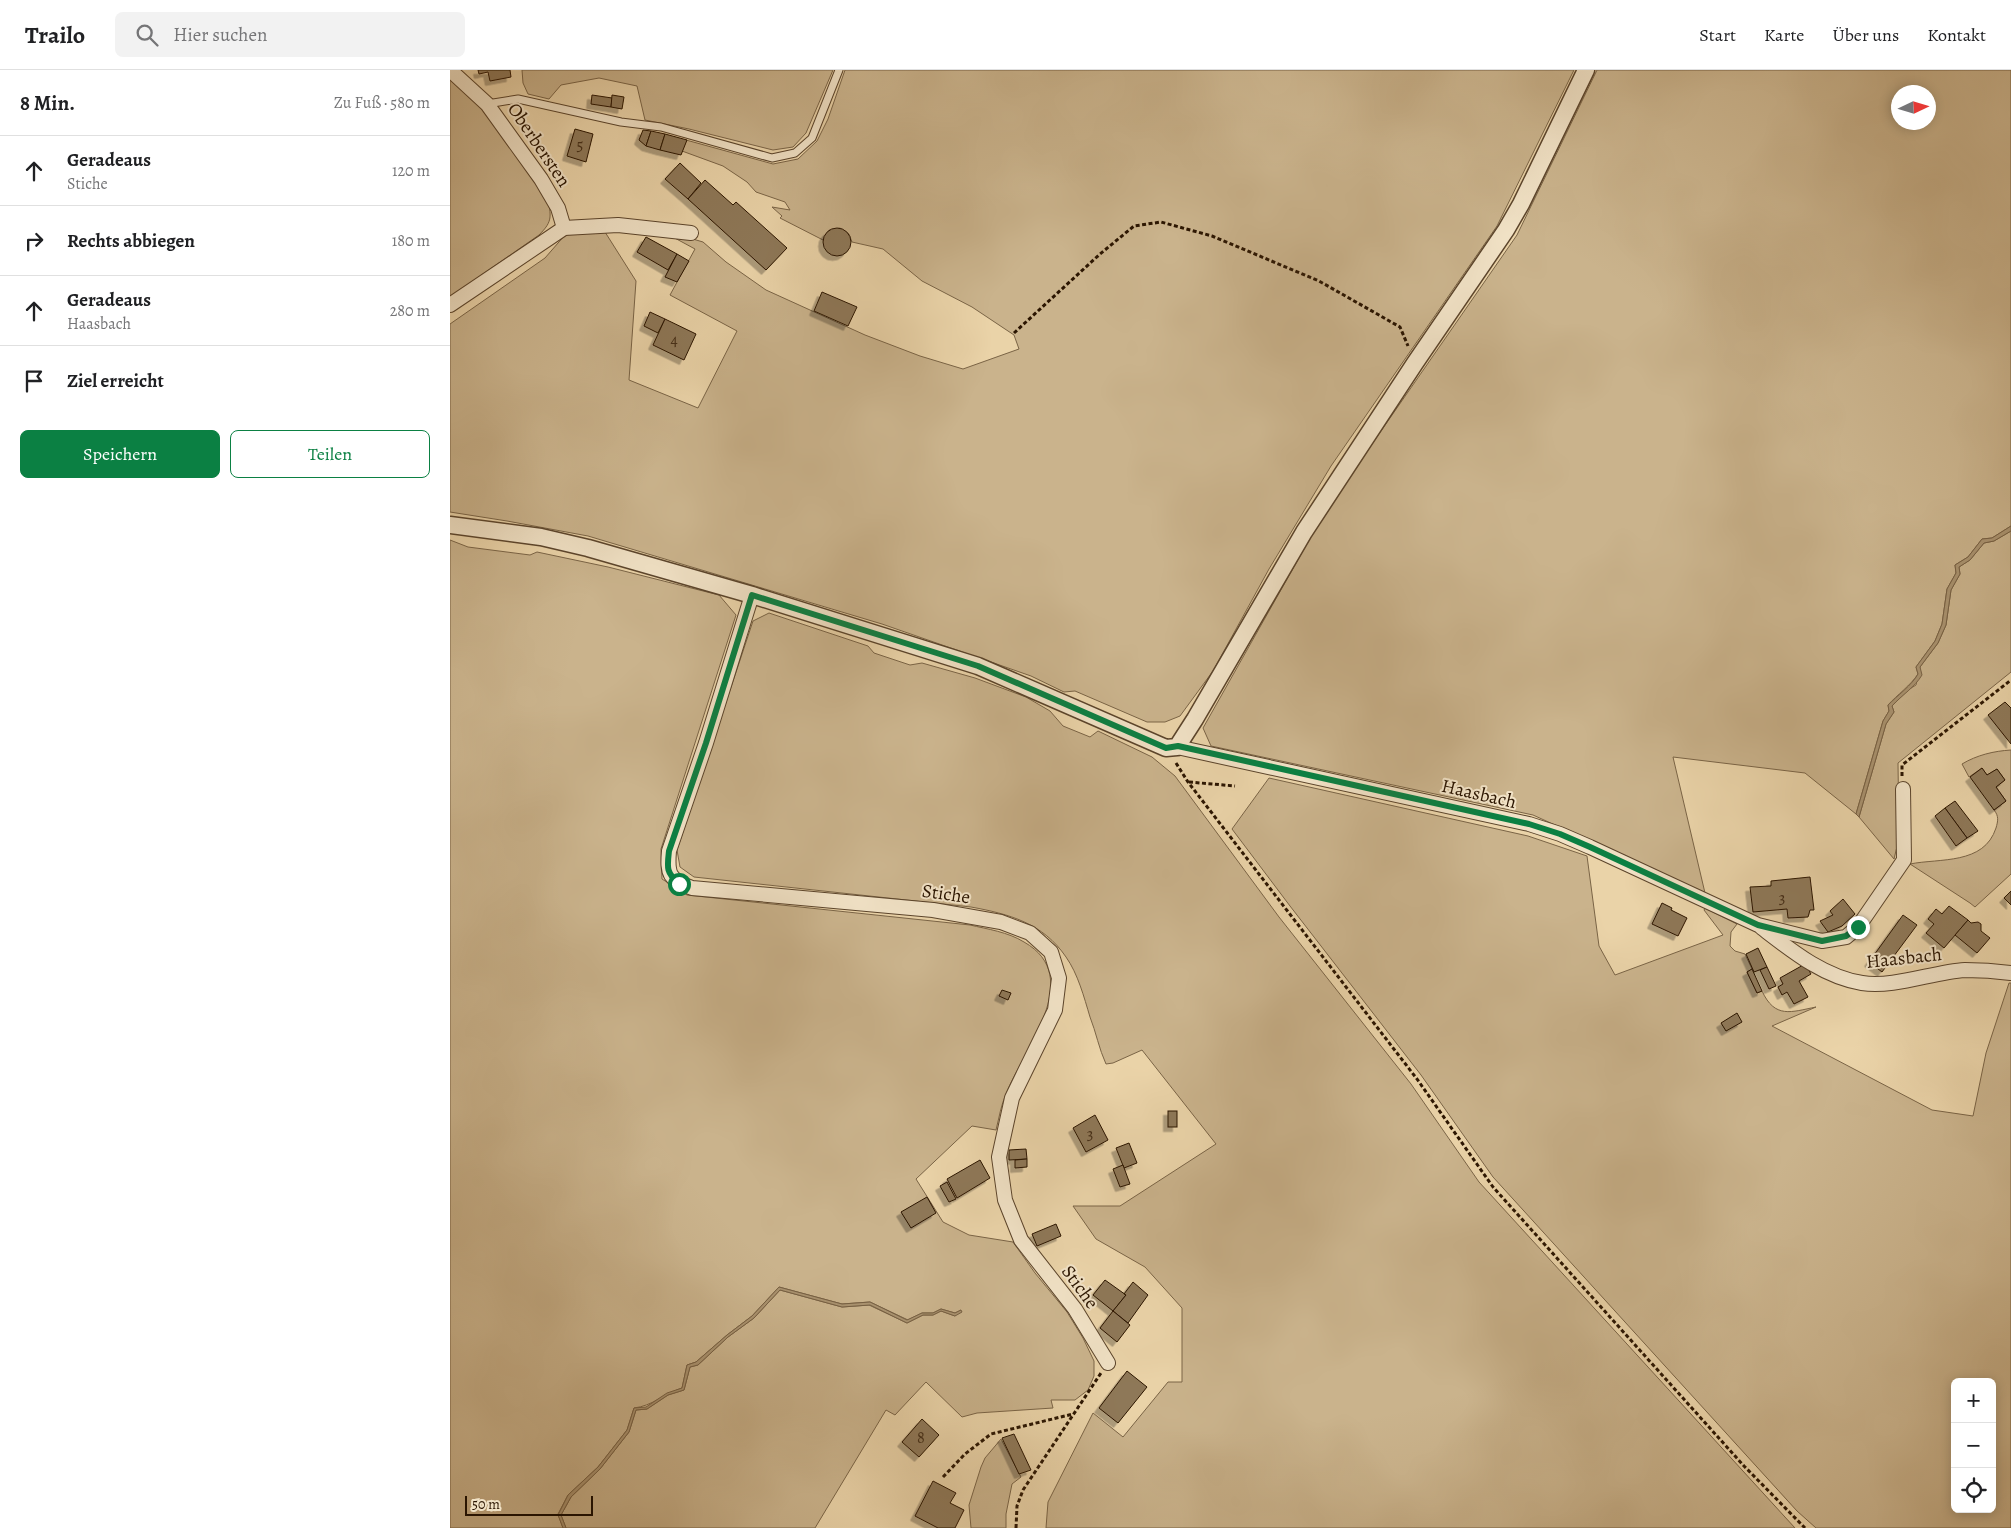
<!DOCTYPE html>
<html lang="de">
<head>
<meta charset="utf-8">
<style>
	body { margin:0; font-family:Alegreya,serif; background:#f2f2f2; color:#202124 }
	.controls { position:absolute; right:15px; bottom:15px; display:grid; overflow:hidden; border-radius:8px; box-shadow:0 2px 12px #0003 }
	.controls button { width:45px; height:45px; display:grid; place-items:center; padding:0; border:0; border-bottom:1px solid #e0e0e0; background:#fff; color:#202124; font:25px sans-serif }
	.compass { position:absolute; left:1441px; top:15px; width:45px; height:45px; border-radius:50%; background:#fff; box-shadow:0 2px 12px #0003; rotate:86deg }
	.scale { position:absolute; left:15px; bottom:12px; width:128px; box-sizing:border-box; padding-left:5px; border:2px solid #2b1501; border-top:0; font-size:14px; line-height:18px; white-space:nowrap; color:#2b1501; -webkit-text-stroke:4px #f1e2c6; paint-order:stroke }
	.stop { position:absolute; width:15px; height:15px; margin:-11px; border:4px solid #0b8043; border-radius:50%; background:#fff }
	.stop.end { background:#0b8043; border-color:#fff; box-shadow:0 1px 5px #0008 }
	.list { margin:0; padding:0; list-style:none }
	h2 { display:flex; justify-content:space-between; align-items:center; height:65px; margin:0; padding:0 20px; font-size:21px }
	h2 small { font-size:16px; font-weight:400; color:#757577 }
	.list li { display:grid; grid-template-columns:32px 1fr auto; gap:15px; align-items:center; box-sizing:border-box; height:70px; padding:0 20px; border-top:1px solid #e0e0e0 }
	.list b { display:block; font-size:19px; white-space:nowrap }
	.list p { margin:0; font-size:16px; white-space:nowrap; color:#757577 }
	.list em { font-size:16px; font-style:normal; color:#757577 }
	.actions { display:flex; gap:10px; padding:15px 20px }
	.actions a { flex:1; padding:11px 0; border:1px solid #0b8043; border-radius:8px; text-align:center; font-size:18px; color:#0b8043 }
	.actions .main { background:#0b8043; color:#fff }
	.icon { flex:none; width:28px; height:28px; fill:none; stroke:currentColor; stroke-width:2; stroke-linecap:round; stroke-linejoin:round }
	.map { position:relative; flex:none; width:1561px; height:1458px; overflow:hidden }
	header { display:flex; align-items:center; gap:30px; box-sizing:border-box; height:70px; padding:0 25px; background:#fff; border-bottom:1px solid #e0e0e0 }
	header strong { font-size:24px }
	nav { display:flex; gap:28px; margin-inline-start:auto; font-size:18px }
	.search { width:350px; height:45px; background:#f2f2f2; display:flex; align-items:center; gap:12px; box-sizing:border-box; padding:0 18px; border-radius:8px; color:#757577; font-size:19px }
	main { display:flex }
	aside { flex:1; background:#fff }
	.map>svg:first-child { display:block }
	.green { fill:#cab38c; stroke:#7a6446; fill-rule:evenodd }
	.water { fill:#a9926f; stroke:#776043 }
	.building { fill:#8e7858; stroke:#2b1501; filter:url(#shadow) }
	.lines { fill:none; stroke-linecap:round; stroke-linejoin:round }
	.service-casing { stroke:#5b442b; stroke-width:9 }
	.minor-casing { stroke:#5b442b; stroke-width:16 }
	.tertiary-casing { stroke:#5b442b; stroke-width:19 }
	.path { stroke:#2b1501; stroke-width:3; stroke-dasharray:4 2.5; stroke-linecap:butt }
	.service { stroke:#f1e2c6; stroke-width:7 }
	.minor { stroke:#f1e2c6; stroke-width:14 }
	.tertiary { stroke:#f1e2c6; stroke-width:16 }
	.route { stroke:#0b8043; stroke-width:6 }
	.labels { text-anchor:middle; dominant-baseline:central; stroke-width:4; stroke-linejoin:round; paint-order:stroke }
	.number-label { font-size:16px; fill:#442e17 }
	.street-label { font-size:19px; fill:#2b1501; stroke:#f1e2c6 }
</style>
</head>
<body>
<header>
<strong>Trailo</strong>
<div class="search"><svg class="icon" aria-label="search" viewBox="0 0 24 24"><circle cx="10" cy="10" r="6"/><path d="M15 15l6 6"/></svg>Hier suchen</div>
<nav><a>Start</a><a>Karte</a><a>Über uns</a><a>Kontakt</a></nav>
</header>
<main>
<aside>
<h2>8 Min.<small>Zu Fuß · 580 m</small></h2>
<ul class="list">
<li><svg class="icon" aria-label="ahead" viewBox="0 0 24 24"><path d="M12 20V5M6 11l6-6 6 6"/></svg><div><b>Geradeaus</b><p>Stiche</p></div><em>120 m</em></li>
<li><svg class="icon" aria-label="right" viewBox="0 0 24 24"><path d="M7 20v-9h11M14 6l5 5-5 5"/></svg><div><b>Rechts abbiegen</b></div><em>180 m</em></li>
<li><svg class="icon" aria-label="ahead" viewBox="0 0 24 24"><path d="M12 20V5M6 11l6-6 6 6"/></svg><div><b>Geradeaus</b><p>Haasbach</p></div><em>280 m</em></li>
<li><svg class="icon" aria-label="arrive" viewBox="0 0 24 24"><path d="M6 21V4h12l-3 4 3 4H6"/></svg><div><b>Ziel erreicht</b></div></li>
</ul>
<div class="actions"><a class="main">Speichern</a><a>Teilen</a></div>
</aside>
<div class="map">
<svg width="1561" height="1458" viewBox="0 0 1561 1458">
	<defs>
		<filter id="shadow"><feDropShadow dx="-4.5" dy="4.5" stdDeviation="0" flood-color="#0004"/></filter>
	</defs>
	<rect width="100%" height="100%" fill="#ead3a8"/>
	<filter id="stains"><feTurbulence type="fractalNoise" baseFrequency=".004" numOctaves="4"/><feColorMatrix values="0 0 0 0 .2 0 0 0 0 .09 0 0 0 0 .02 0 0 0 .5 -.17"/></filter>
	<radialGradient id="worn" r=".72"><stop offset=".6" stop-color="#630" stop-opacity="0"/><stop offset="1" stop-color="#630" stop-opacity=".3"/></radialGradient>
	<!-- green -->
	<g class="green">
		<path d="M72 0H383L356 63 343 77 323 80 239 59 195 50 187 16 149 8 111 15 99 29 78 24 73 13Z"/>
		<path d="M395 0H1124L1047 156 881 396 819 499 763 601 730 646 715 652H697L625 621 614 622 581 606 432 554 138 466 57 451 0 442V254L95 188 115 165 155 162 186 211 179 310 248 338 287 261 220 225 245 179 221 166 236 167 253 172 276 192 316 220 415 265 470 286 513 299 569 279 564 265 522 237 472 211 433 179 402 172 399 164 390 158 379 160 373 170 330 148 332 146 322 137 340 140 335 132 306 122 297 112 273 96 232 81 236 70 323 94 348 89 367 71 378 49Z"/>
		<path d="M1147 0H1561V456L1542 468 1532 469 1518 487 1505 495 1506 503 1497 519 1492 554 1485 571 1466 597 1468 604C1461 615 1447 625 1438 635L1439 641 1433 651 1406 744 1355 703 1223 687 1255 823 1083 745 761 676 753 658 863 463 899 407 1067 165ZM1448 22H1478V52H1448Z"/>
		<path d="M0 8 29 36 54 67 98 131C102 148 101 153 89 165L0 227Z"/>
		<path d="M1561 461V602L1448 693 1449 768 1444 789 1409 747 1436 654 1444 642 1442 636 1458 620 1466 615 1470 597 1488 573 1496 555 1501 520 1510 504 1509 497 1520 490 1534 473 1544 471Z"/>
		<path d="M0 470 18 477 80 485 87 482 158 497 269 525 286 545 211 779 212 809 237 825 520 855C537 859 558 862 574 872 636 907 573 980 556 1024 551 1035 549 1048 546 1060L522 1056 466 1109 493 1152 519 1165 563 1172 585 1203 617 1242 633 1268 644 1291V1306L638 1320 625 1330H601L603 1338 527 1343 512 1347 476 1312 445 1345 436 1340 365 1458H116L111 1445 121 1427 150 1399 179 1362 186 1340 197 1339 218 1325 234 1320 240 1297 248 1295 278 1267 304 1248 330 1220 392 1237 419 1235 457 1253 473 1245H483L491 1241 505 1246 511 1240 505 1243 491 1239 483 1243H472L458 1250 420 1232 392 1234 329 1217 302 1246 277 1265 246 1292 237 1295 232 1318C214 1324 202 1336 184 1338L177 1360 148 1397 118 1425 108 1444 113 1458H0Z"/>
		<path d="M319 543 418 576 424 583 460 595 472 593 525 608 576 627 600 641 613 656 640 667 648 661 702 687 725 706 829 847 961 1014 1029 1112 1345 1458H596L598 1432 643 1343 673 1367 718 1312H732V1238L695 1197 646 1169 623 1136H670L766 1074 692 980 663 993 656 994C649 979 646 962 640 947 634 927 628 904 616 887 593 853 559 844 521 837L244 807 230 797 227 780 303 551Z"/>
		<path d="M1561 680V804L1525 837 1520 833 1460 794C1490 788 1534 795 1546 758 1548 751 1549 746 1544 740L1556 731 1546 717 1555 710 1547 699 1537 705 1532 698 1519 707 1512 694C1527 685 1544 681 1561 680Z"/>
		<path d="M819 708 1078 766 1137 786 1149 876 1165 905 1273 865 1254 840 1255 838 1287 854 1281 862 1280 876 1285 881 1295 884 1302 899 1297 902 1307 923 1312 921C1325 949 1341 942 1366 937L1322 956 1482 1040 1523 1046 1536 983 1559 913H1561V1458H1366L1347 1441 1043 1107 971 1005 840 836 782 759ZM1505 1312H1542V1439H1505Z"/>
		<path d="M551 1369 571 1407 562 1414 556 1444V1458H521L519 1435 531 1397 535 1388Z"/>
	</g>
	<!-- water -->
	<g class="water">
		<path d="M1561 456V461L1544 471 1534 473 1520 490 1509 497 1510 504 1501 520 1496 555 1488 573 1470 597 1472 605C1465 617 1452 625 1442 636L1444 642 1436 654 1409 747 1406 744 1433 651 1439 641 1438 635C1447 626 1462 615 1468 604L1466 597 1485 571 1492 554 1497 519 1506 503 1505 495 1518 487 1532 469 1542 468Z"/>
		<path d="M329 1217 392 1234 420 1232 457 1250 472 1243H483L491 1239 505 1243 511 1240 512 1242 505 1246 491 1241 483 1245H473L457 1253 420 1235 392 1237 330 1220 304 1248 278 1267 248 1295 240 1297 234 1320 218 1325 197 1339 186 1340 179 1362 150 1399 121 1427 111 1445 116 1458H113L108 1445 118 1425 148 1397 177 1360 184 1338 196 1337 217 1323 232 1318 237 1295 246 1292 277 1265 302 1246Z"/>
	</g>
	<!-- building -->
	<g class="building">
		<path d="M28 0H60L61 7 40 11 38 2 29 4Z"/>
		<path d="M142 25 162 28 161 37 141 34Z"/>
		<path d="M162 25 174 27 172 39 161 37Z"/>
		<path d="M125 59 143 64 136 92 117 86Z"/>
		<path d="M193 60 201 61 196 76 189 70Z"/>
		<path d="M201 61 215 64 210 80 196 76Z"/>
		<path d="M215 64 237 70 231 85 210 80Z"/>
		<path d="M230 93 251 113 238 129 215 109Z"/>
		<path d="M255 110 283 135 286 132 337 178 316 200 238 129Z"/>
		<circle cx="387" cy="172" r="14"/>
		<path d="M196 167 227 184 218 200 187 182Z"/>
		<path d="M227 184 239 191 227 212 215 207Z"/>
		<path d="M372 222 407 237 398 256 364 241Z"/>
		<path d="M200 242 215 249 208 263 194 256Z"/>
		<path d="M215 249 246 264 234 290 203 275Z"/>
		<path d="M1555 632 1561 638V674L1538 645Z"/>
		<path d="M1532 698 1537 705 1547 699 1555 710 1546 717 1556 731 1544 740 1520 707Z"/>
		<path d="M1505 731 1528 761 1517 768 1495 738Z"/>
		<path d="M1495 738 1517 768 1506 776 1485 746Z"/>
		<path d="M1360 807 1364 840H1360L1358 847 1338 848 1337 839 1303 842 1300 817 1321 816V811Z"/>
		<path d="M1561 821V835L1554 828Z"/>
		<path d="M1393 829 1405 844 1392 856 1378 862 1370 851 1383 845 1380 841Z"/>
		<path d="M1212 833 1222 838 1221 840 1237 848 1228 866 1202 854Z"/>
		<path d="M1499 836 1518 850 1494 878 1476 863 1484 854 1478 849 1486 839 1492 844Z"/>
		<path d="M1453 845 1467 855 1432 902 1419 892Z"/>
		<path d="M1518 850 1521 853 1528 852 1531 854V861L1540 868 1527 883 1505 865Z"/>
		<path d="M1308 878 1317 897 1304 902 1296 884Z"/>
		<path d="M1355 894 1361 904 1349 911 1358 927 1344 934 1337 922 1332 925 1328 917 1333 914 1330 908Z"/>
		<path d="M1317 897 1326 916 1319 919 1310 900Z"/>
		<path d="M1302 899 1312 921 1307 923 1297 902Z"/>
		<path d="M552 920 561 923 558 930 549 926Z"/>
		<path d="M1287 943 1292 952 1276 961 1271 953Z"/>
		<rect x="718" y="1041" width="9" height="16"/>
		<path d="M645 1045 658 1070 636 1082 623 1058Z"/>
		<path d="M679 1073 687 1093 674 1098 666 1078Z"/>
		<path d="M576 1079 577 1089 559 1090V1080Z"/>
		<path d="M577 1089V1097L565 1098V1090Z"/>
		<path d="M530 1090 540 1108 507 1128 497 1109Z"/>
		<path d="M673 1095 680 1114 670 1117 663 1099Z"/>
		<path d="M497 1112 506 1129 499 1132 490 1116Z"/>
		<path d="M477 1127 486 1143 461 1158 451 1142Z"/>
		<path d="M606 1154 611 1166 587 1176 582 1164Z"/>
		<path d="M655 1210 676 1225 663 1241 643 1225Z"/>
		<path d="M683 1212 698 1225 678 1253 663 1241 676 1225 674 1224Z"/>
		<path d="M663 1241 680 1255 667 1272 650 1258Z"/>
		<path d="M677 1301 697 1317 668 1353 649 1338Z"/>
		<path d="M472 1349 489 1365 469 1387 452 1372Z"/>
		<path d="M564 1364 581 1400 569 1404 552 1368Z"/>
		<path d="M483 1411 506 1423 500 1433 514 1440 505 1458H488L465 1446Z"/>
	</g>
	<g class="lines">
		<defs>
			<path id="service" d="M37 34 68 29 171 52 211 57 322 88 345 83 362 68 389 0"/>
			<g id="minor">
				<path d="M0 0 37 34 91 109 108 138 114 158"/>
				<path d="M0 235 114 158 168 155 241 163"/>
				<path d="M302 525 256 673 219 781C217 804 219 810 242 818L483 840 551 852 580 863 601 882 609 908 605 940 562 1028 549 1087 555 1130 571 1170 625 1239 658 1293"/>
				<path d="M727 677 1079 754 1110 764 1140 777 1308 855 1372 871 1396 867 1408 857 1454 790 1453 719"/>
				<path d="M1312 858C1342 881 1374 907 1412 913 1444 918 1483 902 1515 900 1530 900 1546 901 1561 903"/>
			</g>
			<path id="tertiary" d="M0 455 91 467 138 478 302 525 528 596 716 678 727 677 745 649 854 462 965 293 1056 160 1071 134 1136 0"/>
		</defs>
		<!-- service casing -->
		<use href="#service" class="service-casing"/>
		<!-- minor casing -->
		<use href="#minor" class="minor-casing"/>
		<!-- tertiary casing -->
		<use href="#tertiary" class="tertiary-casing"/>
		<!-- path -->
		<g class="path">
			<path d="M564 263 650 184 684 156 711 152 762 166 869 211 950 257 958 276"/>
			<path d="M726 693 738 712 967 1009 1043 1117 1294 1396 1355 1458"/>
			<path d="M1452 706V695L1561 610"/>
			<path d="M739 712 785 716"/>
			<path d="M493 1407 515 1384 541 1364 623 1344"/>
			<path d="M566 1458 567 1436 573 1420 651 1303"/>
		</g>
		<!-- service -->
		<use href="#service" class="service"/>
		<!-- minor -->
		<use href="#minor" class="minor"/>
		<!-- tertiary -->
		<use href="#tertiary" class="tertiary"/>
	</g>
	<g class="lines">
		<!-- route -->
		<path class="route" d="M229 814C216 802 217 798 219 781L256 673 302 525 528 596 716 678 728 676 1079 754 1110 764 1140 777 1308 855 1372 871 1396 866 1408 857"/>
	</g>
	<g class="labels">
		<!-- number labels -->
		<g class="number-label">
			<text x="130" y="75">5</text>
			<text x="224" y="270">4</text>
			<text x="1332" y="828">3</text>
			<text x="640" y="1064">3</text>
			<text x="471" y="1368">8</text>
		</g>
		<!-- street labels -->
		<g class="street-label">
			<text transform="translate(89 75) rotate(56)">Oberbersten</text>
			<text transform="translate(1029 724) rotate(13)">Haasbach</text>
			<text transform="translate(496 824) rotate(8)">Stiche</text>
			<text transform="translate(1454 888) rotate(-6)">Haasbach</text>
			<text transform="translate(630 1217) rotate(54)">Stiche</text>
		</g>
	</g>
	<rect width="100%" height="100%" filter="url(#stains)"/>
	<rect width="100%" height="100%" fill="url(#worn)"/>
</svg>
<div class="controls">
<button>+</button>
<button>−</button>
<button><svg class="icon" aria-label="locate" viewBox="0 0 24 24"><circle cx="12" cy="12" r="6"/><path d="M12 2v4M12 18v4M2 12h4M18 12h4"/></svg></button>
</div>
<svg class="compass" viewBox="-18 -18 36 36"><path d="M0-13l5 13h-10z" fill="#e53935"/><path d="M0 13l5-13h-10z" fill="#757577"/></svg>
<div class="scale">50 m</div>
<div class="stop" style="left:229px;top:814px"></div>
<div class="stop end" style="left:1408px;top:857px"></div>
</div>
</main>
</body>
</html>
